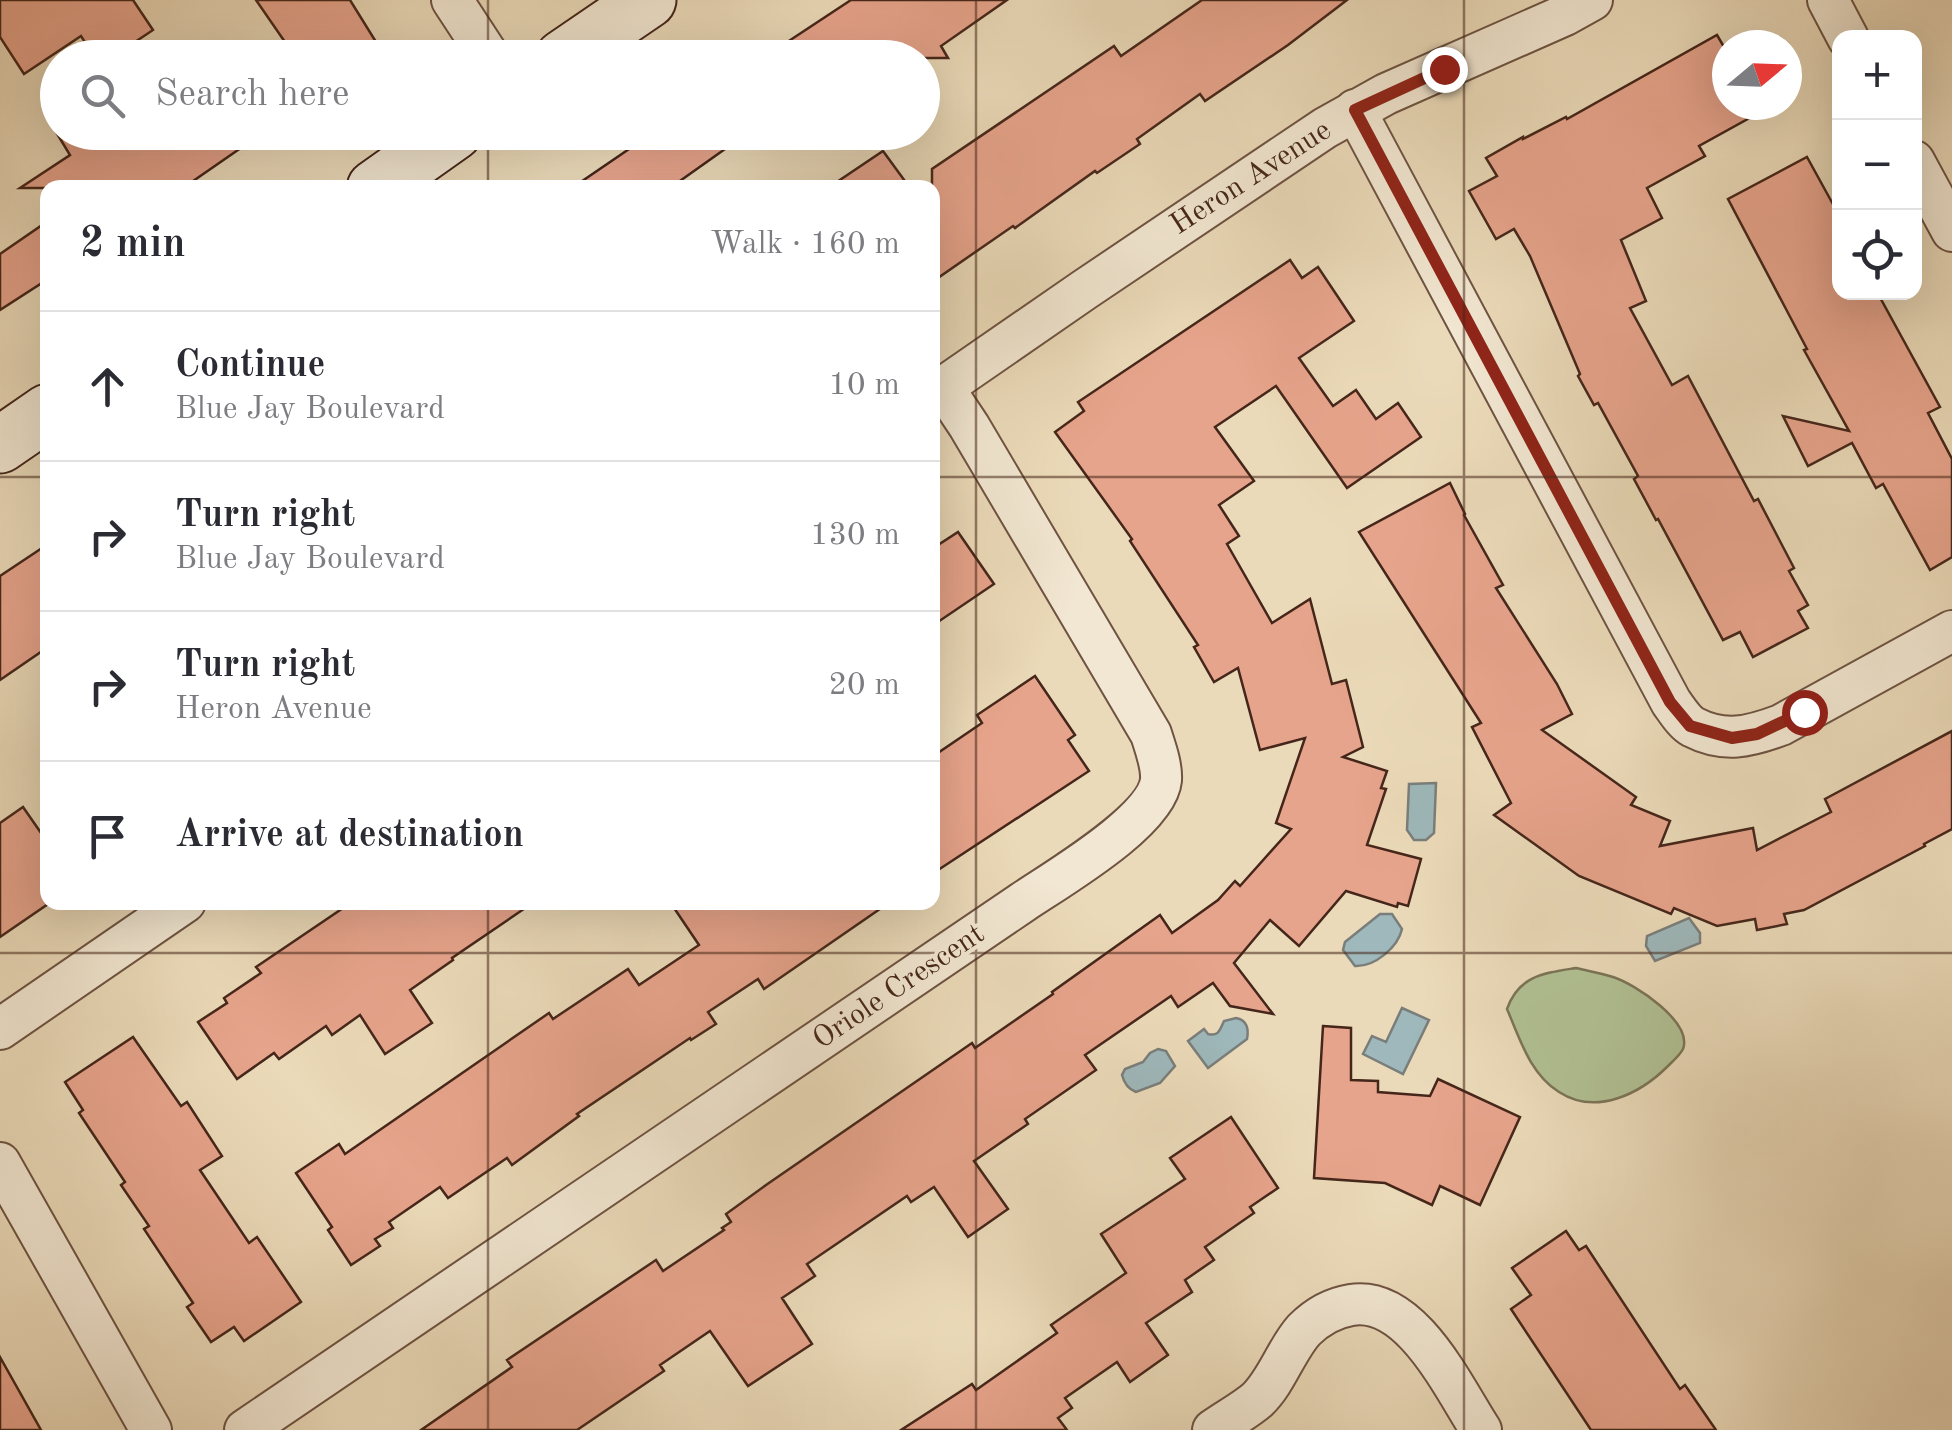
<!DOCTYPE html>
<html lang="en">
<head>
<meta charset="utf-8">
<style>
	body { margin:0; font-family:"Old Standard TT",serif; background:#f2f2f3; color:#2b2b33 }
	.controls { position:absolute; right:30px; top:30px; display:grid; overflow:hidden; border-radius:20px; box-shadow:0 10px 40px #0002 }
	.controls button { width:90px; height:90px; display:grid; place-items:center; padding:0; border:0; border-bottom:2px solid #e1e1e2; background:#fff; color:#2b2b33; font:50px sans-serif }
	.compass { position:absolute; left:1712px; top:30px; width:90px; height:90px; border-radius:50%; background:#fff; box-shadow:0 10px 40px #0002; rotate:71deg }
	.stop { position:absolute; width:30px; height:30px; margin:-22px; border:8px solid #8f2418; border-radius:50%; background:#fff }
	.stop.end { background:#8f2418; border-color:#fff; box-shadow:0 2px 10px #0008 }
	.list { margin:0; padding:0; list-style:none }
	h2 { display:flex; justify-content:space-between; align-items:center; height:130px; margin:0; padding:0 40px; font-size:42px }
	h2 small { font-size:32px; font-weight:400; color:#7c7c81 }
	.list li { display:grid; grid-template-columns:65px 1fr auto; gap:30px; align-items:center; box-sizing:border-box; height:150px; padding:0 40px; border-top:2px solid #e1e1e2 }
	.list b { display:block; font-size:38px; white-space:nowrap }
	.list p { margin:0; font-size:32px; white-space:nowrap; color:#7c7c81 }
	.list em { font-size:32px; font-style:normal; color:#7c7c81 }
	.icon { flex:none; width:55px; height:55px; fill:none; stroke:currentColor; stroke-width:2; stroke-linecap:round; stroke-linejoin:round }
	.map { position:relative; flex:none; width:1952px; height:1430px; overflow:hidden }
	.search { position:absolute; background:#fff; box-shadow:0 10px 40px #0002; left:40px; top:40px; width:900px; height:110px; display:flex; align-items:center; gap:25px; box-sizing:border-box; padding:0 35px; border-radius:55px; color:#7c7c81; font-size:38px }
	.panel { position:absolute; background:#fff; box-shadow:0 10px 40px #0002; left:40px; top:180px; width:900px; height:730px; border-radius:20px }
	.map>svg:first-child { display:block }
	.green { fill:#b1c194; stroke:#7b7457; stroke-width:2.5 }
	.water { fill:#9eb8bb; stroke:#7a7e7b; stroke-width:2.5 }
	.building { fill:#e7a48c; stroke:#45261a; stroke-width:2.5 }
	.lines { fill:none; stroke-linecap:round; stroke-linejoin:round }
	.minor-casing { stroke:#6e5342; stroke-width:44 }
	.secondary-casing { stroke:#45261a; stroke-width:59 }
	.minor { stroke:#f2e7d2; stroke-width:40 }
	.secondary { stroke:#f2e7d2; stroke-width:55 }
	.route { stroke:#8f2418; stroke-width:12 }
	.grid { fill:none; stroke:#45261a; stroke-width:2.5; stroke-opacity:0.55 }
	.labels { text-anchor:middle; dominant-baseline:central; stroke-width:8; stroke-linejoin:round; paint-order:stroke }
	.street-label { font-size:30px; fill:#45261a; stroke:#f2e7d2 }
</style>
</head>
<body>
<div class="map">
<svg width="1952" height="1430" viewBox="0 0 1952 1430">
	<rect width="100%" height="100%" fill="#ebdab9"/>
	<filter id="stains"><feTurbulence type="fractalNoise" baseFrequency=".002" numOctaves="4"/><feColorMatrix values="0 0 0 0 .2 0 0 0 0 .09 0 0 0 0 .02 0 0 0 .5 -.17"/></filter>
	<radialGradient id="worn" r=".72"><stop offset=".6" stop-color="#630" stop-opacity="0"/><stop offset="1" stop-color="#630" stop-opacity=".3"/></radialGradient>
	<!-- green -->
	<path class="green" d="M1576 968C1588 971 1601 973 1613 977 1635 984 1693 1022 1683 1049 1680 1055 1673 1061 1668 1066 1640 1094 1596 1116 1559 1092 1530 1074 1520 1039 1507 1009 1519 975 1545 973 1576 968Z"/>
	<!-- water -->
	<g class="water">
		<path d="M1436 783 1434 833 1426 840H1414L1407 830 1409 784Z"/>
		<path d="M1380 914H1392L1402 929C1398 947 1375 967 1355 966L1343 950 1345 942Z"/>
		<path d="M1689 918 1700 933V943L1655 961 1646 946 1647 936Z"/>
		<path d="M1402 1008 1429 1020 1403 1074 1363 1054 1372 1036 1386 1042Z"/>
		<path d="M1236 1018C1247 1020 1249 1029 1247 1039L1208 1068 1188 1041 1204 1029 1208 1034C1219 1037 1220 1029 1224 1021Z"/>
		<path d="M1158 1049 1166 1051 1175 1066 1160 1083 1136 1092C1128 1089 1124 1083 1122 1075L1125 1069 1143 1062 1150 1053Z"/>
	</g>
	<!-- building -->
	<g class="building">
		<path d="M0 0H133L153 30 111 58H95L81 36 24 74 0 37Z"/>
		<path d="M256 0H350L386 58H296Z"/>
		<path d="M851 0H1007L941 46 948 58H763Z"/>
		<path d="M1202 0H1347L1288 45 1205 101 1200 94 1137 139 1140 144 1097 173 1095 171 1015 228 1013 226 932 282V169L1114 46 1121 56Z"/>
		<path d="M1717 35 1727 52V105H1773L1699 146 1705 156 1647 188 1662 218 1621 240 1646 301 1630 308 1672 385 1688 376 1754 501 1758 499 1794 568 1789 571 1808 605 1798 611 1808 628 1753 657 1740 632 1723 640 1658 519 1656 520 1634 479 1638 476 1598 403 1594 405 1578 376 1580 374 1530 256 1514 229 1496 239 1469 191 1497 176 1486 158 1523 137V139L1566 117 1567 119Z"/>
		<path d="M56 132H264L183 188H20L70 155Z"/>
		<path d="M654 132H749L670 188H572Z"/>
		<path d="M883 151 910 188H828Z"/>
		<path d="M1807 157 1840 217V292H1877L1940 407 1928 413 1952 459V557L1930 570 1883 484 1876 488 1852 443 1808 466 1783 416 1849 431 1804 350 1807 349 1728 199Z"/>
		<path d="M48 221V279L0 310V254Z"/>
		<path d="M1290 260 1302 278 1318 267 1354 321 1299 358 1333 406 1356 390 1376 419 1398 403 1421 437 1347 488 1276 386 1215 427 1254 481 1219 505 1239 536 1227 544 1272 623 1310 599 1332 684 1346 680 1363 747 1343 757 1387 771 1381 788 1386 789 1367 845 1421 859 1408 906 1398 903 1397 907 1346 891 1299 946 1270 920 1234 963 1273 1014 1230 1006 1213 983 1178 1007 1171 996 1085 1055 1096 1070 1025 1119 1028 1124 974 1161 1008 1209 968 1237 934 1187 911 1202 907 1196 807 1264 815 1276 782 1298 812 1344 748 1386 710 1331 660 1365 664 1371 577 1430H421L512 1367 507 1360 656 1260 663 1271 724 1230 722 1228 731 1222 726 1214 766 1185 972 1043 975 1048 1053 994 1052 992 1160 915 1172 933 1218 900 1235 881 1240 886 1291 829 1276 823 1305 738 1260 750 1238 668 1214 682 1194 647 1198 645 1130 541 1132 539 1055 432 1084 411 1078 402Z"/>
		<path d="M1450 483 1465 514 1464 515 1503 585 1496 588 1557 684 1572 714 1542 730 1636 797 1631 805 1670 821 1660 846 1753 828 1757 850 1831 812 1825 799 1952 731V829L1924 844 1925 846 1804 910 1784 914 1787 924 1757 930 1755 919 1717 926 1674 908 1671 914 1579 876 1494 815 1511 803 1472 727 1481 723 1359 532Z"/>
		<path d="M958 532 994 584 932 626V549Z"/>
		<path d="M48 544V647L0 680V576Z"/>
		<path d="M1035 676 1075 735 1068 740 1089 771 932 874V757L982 723 977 715Z"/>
		<path d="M23 807 48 843V904L0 937V823Z"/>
		<path d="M352 902H534L452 958 453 960 410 990 432 1023 385 1054 360 1015 332 1035 326 1026 279 1059 274 1053 237 1079 198 1022 227 1003 224 998 261 973 256 967Z"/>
		<path d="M670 902H890L764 989 758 979 708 1012 716 1024 691 1040 690 1038 577 1114 579 1116 512 1165 507 1158 448 1198 440 1187 389 1222 393 1228 375 1239 380 1246 351 1265 328 1230 332 1227 296 1173 339 1144 345 1154 549 1013 553 1019 628 969 639 985 699 945Z"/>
		<path d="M1323 1026 1351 1028V1080L1378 1081V1092L1430 1096 1438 1079 1520 1117 1480 1205 1440 1186 1432 1205 1385 1183 1314 1178Z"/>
		<path d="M133 1037 181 1106 187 1102 222 1156 200 1170 249 1243 257 1237 301 1302 244 1341 234 1327 211 1342 187 1307 193 1303 144 1229 149 1226 121 1185 125 1182 79 1113 83 1110 65 1082Z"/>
		<path d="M1231 1117 1278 1188 1250 1207 1254 1213 1205 1247 1214 1260 1185 1280 1192 1292 1146 1323 1168 1355 1130 1382 1117 1362 1065 1398 1072 1408 1058 1418 1067 1430H901L972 1384 976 1390 1057 1333 1051 1325 1126 1273 1101 1234 1185 1179 1170 1158Z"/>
		<path d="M1566 1231 1579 1250 1586 1246 1680 1389 1685 1385 1716 1430H1591L1511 1309 1531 1295 1512 1268Z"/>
		<path d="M0 1357 41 1430H0Z"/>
	</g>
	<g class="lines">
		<defs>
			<g id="minor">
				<path d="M452 0 490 58"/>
				<path d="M1828 0 1848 38"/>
				<path d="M1355 110 1671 702C1677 710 1684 722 1693 727 1724 743 1749 737 1781 725L1952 631"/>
				<path d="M1914 161 1952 231"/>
				<path d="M932 395 1084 290 1325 128 1386 94 1565 15 1592 0"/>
				<path d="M0 1029 185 902"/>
				<path d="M0 1163 151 1430"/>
				<path d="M245 1430 1023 902C1057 879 1157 821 1161 780 1162 765 1155 747 1151 734L969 426 943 387"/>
				<path d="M1213 1430C1227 1420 1244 1411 1257 1400 1277 1381 1286 1350 1304 1330 1317 1317 1333 1308 1351 1305 1411 1295 1453 1387 1481 1430"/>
			</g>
			<g id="secondary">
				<path d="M563 58 648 0"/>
				<path d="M375 188 454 132"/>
				<path d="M0 445 48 412"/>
			</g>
		</defs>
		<!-- minor casing -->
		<use href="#minor" class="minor-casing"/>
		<!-- secondary casing -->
		<use href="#secondary" class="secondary-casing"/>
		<!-- minor -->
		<use href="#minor" class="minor"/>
		<!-- secondary -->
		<use href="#secondary" class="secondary"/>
	</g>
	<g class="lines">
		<!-- route -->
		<path class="route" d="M1444 69 1355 110 1670 702 1690 726 1732 738 1757 734 1804 712"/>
	</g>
	<!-- grid -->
	<path class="grid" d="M488 0V58M976 0V1430M1464 0V1430M488 132V188M0 477H48M932 477H1952M488 902V1430M0 953H1952"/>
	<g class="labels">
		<!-- street labels -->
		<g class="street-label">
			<text transform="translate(1251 178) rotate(-33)">Heron Avenue</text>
			<text transform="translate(899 987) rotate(-34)">Oriole Crescent</text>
		</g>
	</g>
	<rect width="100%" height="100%" filter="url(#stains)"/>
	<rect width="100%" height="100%" fill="url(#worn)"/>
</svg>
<div class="controls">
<button>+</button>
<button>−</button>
<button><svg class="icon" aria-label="locate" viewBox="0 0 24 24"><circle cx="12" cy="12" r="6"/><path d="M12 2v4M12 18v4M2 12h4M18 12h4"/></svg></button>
</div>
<svg class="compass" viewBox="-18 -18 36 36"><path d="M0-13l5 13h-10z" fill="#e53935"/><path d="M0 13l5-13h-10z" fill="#7c7c81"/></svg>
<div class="stop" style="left:1804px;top:712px"></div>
<div class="stop end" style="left:1444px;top:69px"></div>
<div class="search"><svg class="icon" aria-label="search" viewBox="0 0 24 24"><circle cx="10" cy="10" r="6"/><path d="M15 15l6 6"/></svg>Search here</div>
<section class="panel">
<h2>2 min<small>Walk · 160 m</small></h2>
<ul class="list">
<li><svg class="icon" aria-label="ahead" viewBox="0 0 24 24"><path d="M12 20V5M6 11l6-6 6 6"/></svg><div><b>Continue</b><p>Blue Jay Boulevard</p></div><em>10 m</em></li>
<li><svg class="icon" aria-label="right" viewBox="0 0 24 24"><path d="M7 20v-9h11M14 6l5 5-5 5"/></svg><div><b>Turn right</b><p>Blue Jay Boulevard</p></div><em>130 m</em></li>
<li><svg class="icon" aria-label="right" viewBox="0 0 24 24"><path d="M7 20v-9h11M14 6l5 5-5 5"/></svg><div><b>Turn right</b><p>Heron Avenue</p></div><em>20 m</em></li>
<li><svg class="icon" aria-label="arrive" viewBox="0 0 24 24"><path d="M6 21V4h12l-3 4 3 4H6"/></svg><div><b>Arrive at destination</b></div></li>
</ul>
</section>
</div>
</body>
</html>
